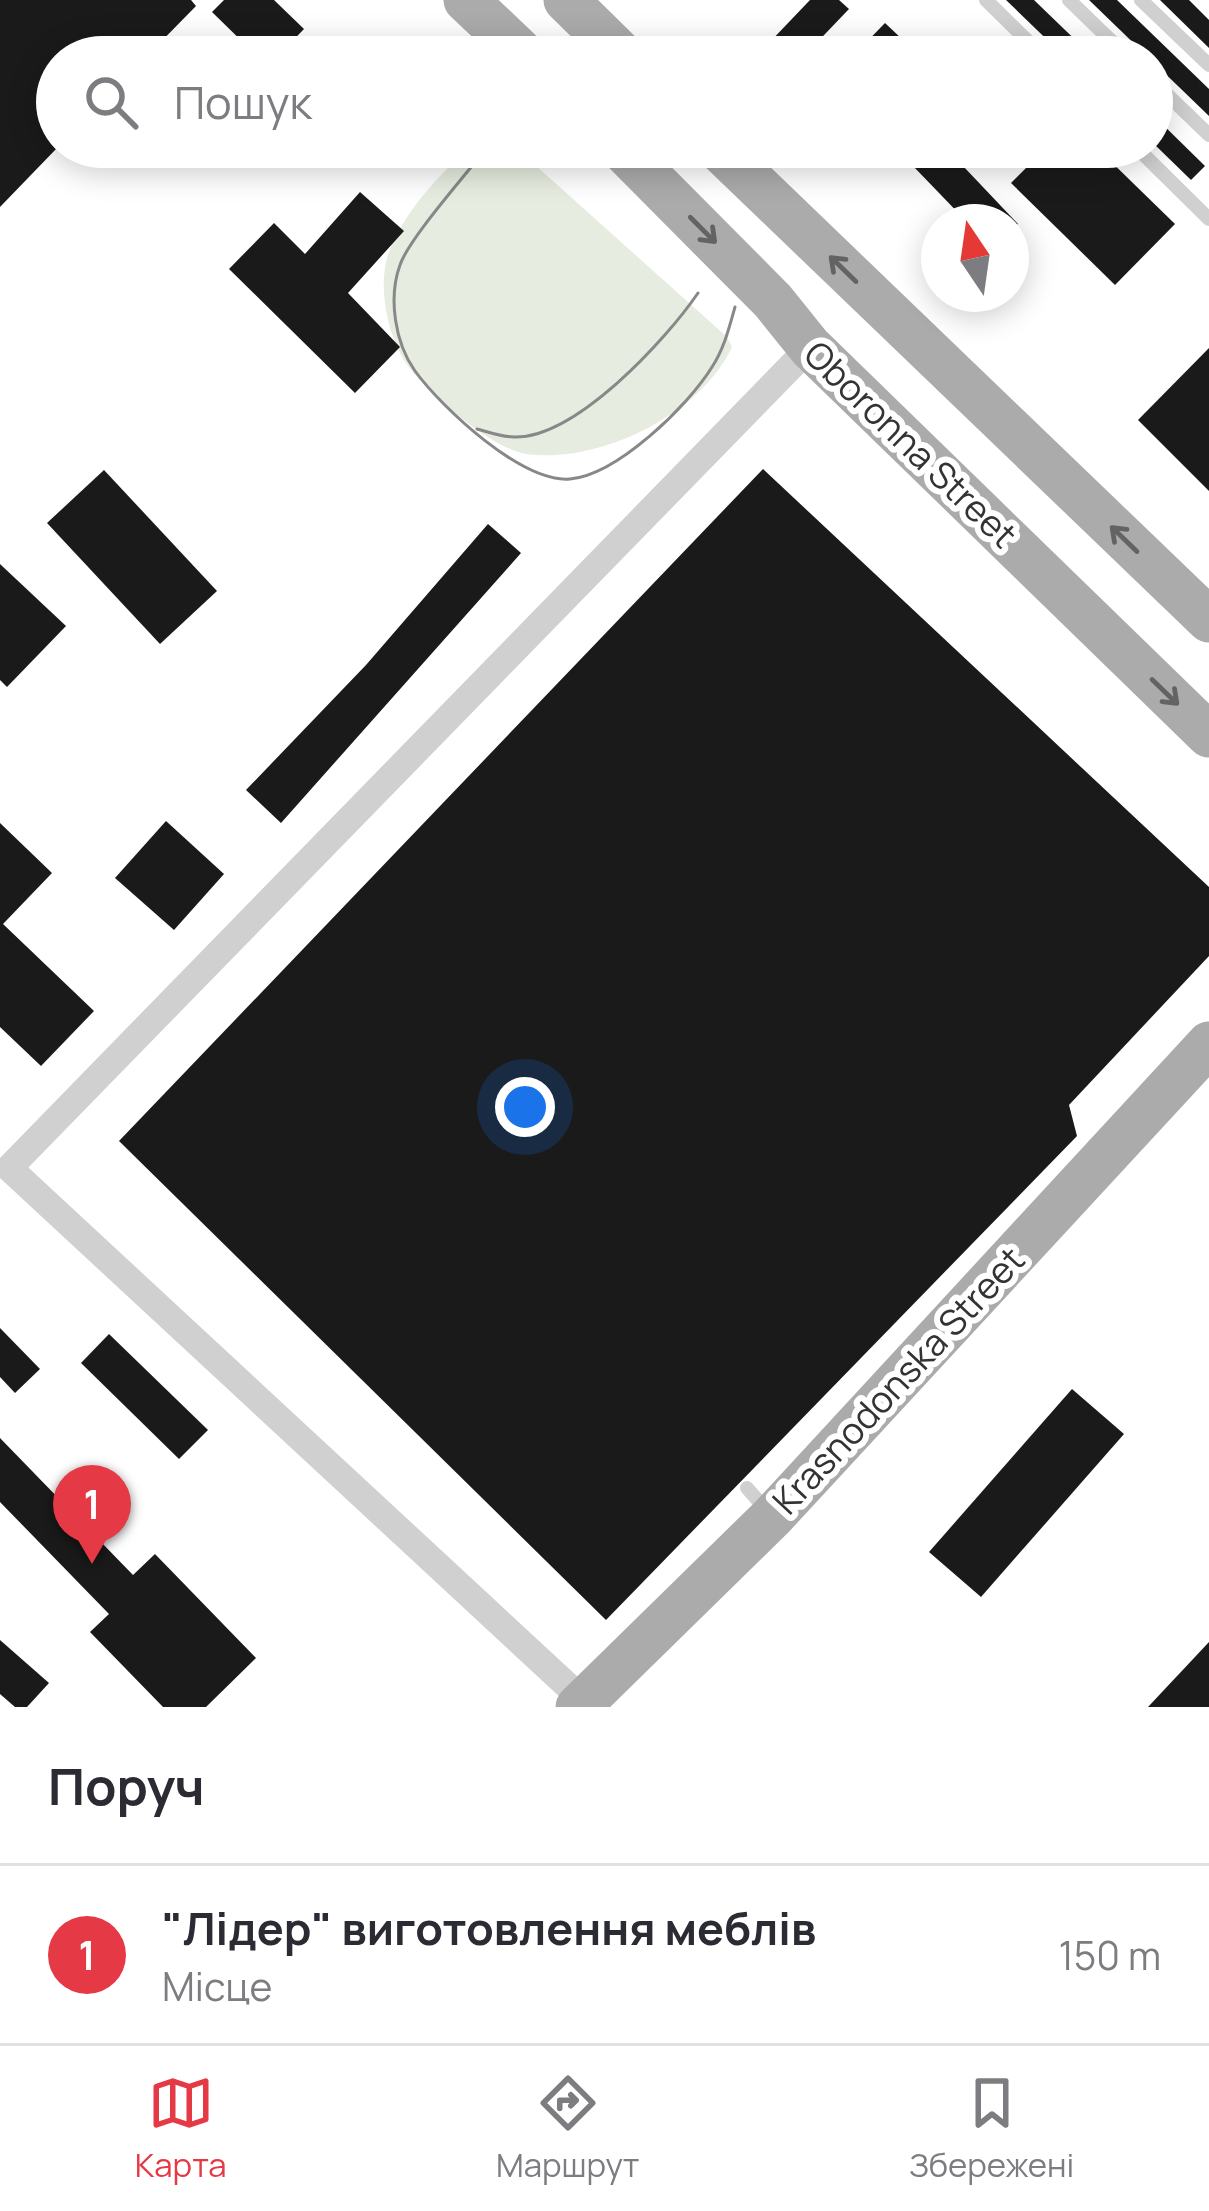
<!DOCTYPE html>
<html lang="uk">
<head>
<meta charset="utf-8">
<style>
	body { margin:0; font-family:Manrope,sans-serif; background:#f7f7f7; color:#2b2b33 }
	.compass { position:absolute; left:921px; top:204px; width:108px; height:108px; border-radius:50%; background:#fff; box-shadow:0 6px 30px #0003; rotate:347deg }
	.you { position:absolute; left:525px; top:1107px; width:42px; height:42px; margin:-30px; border:9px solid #fff; border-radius:50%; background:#1a73e8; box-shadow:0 0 0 18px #1a73e833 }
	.badge { display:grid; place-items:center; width:78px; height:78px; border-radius:50%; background:#e63946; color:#fff; font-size:39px; font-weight:700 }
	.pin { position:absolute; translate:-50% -99px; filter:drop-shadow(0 3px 6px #0008) }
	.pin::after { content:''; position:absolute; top:63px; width:42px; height:36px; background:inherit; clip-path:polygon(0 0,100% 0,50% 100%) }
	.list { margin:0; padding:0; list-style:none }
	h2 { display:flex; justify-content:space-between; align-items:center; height:156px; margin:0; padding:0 48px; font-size:51px }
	h2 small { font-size:39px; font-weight:400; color:#7c7c81 }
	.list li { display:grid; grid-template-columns:78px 1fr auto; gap:36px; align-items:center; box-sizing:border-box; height:180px; padding:0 48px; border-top:3px solid #e1e1e2 }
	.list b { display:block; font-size:45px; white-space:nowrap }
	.list p { margin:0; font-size:39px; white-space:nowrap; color:#7c7c81 }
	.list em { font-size:39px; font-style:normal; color:#7c7c81 }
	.icon { flex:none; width:66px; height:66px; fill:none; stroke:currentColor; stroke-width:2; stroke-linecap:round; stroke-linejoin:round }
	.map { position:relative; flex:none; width:1209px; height:1707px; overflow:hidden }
	.search { position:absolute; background:#fff; box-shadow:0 6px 30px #0003; left:36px; right:36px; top:36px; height:132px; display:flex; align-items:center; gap:30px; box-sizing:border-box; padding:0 42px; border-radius:66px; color:#7c7c81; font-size:45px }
	.sheet { height:336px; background:#fff }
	nav { display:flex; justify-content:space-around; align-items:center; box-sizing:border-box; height:168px; border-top:3px solid #e1e1e2; background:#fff; font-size:33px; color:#7c7c81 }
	nav a { display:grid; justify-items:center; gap:6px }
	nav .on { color:#e63946 }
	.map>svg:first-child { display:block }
	.green { fill:#e6ecdf }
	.building { fill:#1a1a1a }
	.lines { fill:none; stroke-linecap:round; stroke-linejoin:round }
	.service { stroke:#d0d0d0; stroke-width:14 }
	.minor { stroke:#d0d0d0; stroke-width:27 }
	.primary { stroke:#ababab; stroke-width:45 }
	.tram { stroke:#888; stroke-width:3 }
	.oneway { stroke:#636363 }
	.labels { text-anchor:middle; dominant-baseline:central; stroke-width:12; stroke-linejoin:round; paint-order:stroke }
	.street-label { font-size:36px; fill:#333; stroke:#fff }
</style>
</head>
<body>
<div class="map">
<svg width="1209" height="1707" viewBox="0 0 1209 1707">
	<rect width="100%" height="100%" fill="#fff"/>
	<!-- green -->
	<path class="green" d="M469 147H515L727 337 732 347C701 414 600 464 526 454 491 449 415 384 400 353 385 323 377 278 391 247 409 206 438 177 469 147Z"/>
	<!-- building -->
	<g class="building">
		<path d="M0 0H191L196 6 146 57H57V148L0 207Z"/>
		<path d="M224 0H274L304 29 277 57H258L212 12Z"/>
		<path d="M810 0H839L849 9 803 57H782L768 44Z"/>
		<path d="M1006 0H1034L1093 57H1065Z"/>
		<path d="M1089 0H1117L1209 89V116Z"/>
		<path d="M1160 0H1189L1209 20V48Z"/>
		<path d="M885 23 921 57H852Z"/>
		<path d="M1152 114 1205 166 1191 180 1152 142Z"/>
		<path d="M935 147H945L1018 224 1011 231V222H967L914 167Z"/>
		<path d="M961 147H993L979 163Z"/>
		<path d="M1047 147H1096L1175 224 1115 285 1011 183Z"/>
		<path d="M360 192 404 231 348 293 400 347 355 393 229 269 274 223 305 254Z"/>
		<path d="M1209 348V491L1138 420Z"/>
		<path d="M763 469 1209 887V956L1069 1105 1077 1136 606 1620 119 1141Z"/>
		<path d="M104 470 217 591 160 644 47 523Z"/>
		<path d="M488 524 521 553 281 823 246 790 366 665Z"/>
		<path d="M0 564 66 626 7 687 0 680Z"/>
		<path d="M166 821 224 874 174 930 115 878Z"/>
		<path d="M0 823 52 873 3 924 94 1011 41 1066 0 1027Z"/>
		<path d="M0 1328 40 1369 15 1393 0 1377Z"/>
		<path d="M109 1334 208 1430 179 1459 81 1363Z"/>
		<path d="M1072 1389 1124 1434 981 1597 929 1552Z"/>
		<path d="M0 1438 133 1575 155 1554 256 1658 206 1707H163L90 1632 109 1614 0 1502Z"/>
		<path d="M0 1640 49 1683 27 1707H15L0 1694Z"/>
		<path d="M1209 1642V1707H1148Z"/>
	</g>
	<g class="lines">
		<!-- service -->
		<g class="service">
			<path d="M986 0 1044 57"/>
			<path d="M1069 0 1128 57"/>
			<path d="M1141 0 1209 65"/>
			<path d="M1152 80 1209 135"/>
			<path d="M1136 147 1209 219"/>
			<path d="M747 1488 769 1513"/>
		</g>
		<!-- minor -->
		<path class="minor" d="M584 1701 9 1168 810 347"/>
		<!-- primary -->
		<g class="primary">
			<path d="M466 0 526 57"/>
			<path d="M566 0 624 57"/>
			<path d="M620 147 773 301 810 347 1209 735"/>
			<path d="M717 147 1209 620"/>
			<path d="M578 1707 772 1517 1209 1044"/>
		</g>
		<!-- tram -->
		<g class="tram">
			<path d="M487 147C467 174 409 238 400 265 388 298 395 343 415 371 442 408 522 483 570 479 617 475 688 406 712 367 724 349 729 328 735 307"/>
			<path d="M477 429C488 432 502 437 514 437 575 439 666 340 698 293"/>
		</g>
	</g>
	<!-- one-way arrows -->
	<defs><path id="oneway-shaft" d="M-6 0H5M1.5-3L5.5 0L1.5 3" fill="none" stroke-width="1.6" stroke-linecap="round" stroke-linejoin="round" transform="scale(3)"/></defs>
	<g class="oneway">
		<use href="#oneway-shaft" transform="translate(703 230) rotate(45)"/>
		<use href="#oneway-shaft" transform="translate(843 269) rotate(-136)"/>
		<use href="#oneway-shaft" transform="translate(1124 539) rotate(-136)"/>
		<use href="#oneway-shaft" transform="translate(1165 692) rotate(44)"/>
	</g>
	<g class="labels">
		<!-- street labels -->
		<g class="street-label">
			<text transform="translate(911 444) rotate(44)">Oboronna Street</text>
			<text transform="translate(898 1380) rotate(-47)">Krasnodonska Street</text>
		</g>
	</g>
</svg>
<svg class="compass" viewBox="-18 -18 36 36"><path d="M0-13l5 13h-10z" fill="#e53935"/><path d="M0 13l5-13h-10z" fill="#7c7c81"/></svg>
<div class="you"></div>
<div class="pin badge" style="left:92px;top:1564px">1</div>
<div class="search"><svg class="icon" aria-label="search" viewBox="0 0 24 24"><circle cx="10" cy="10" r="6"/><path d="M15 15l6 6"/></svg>Пошук</div>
</div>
<section class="sheet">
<h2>Поруч<small></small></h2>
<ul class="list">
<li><span class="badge">1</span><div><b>&quot;Лідер&quot; виготовлення меблів</b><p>Місце</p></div><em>150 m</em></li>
</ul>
</section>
<nav>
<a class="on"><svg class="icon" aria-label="map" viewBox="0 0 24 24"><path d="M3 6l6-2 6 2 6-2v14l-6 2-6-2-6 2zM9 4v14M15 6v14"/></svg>Карта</a>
<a><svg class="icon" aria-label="directions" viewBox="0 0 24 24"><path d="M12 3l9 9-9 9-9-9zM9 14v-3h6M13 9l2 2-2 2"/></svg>Маршрут</a>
<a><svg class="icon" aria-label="saved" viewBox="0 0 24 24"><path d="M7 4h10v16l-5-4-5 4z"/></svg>Збережені</a>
</nav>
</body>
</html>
